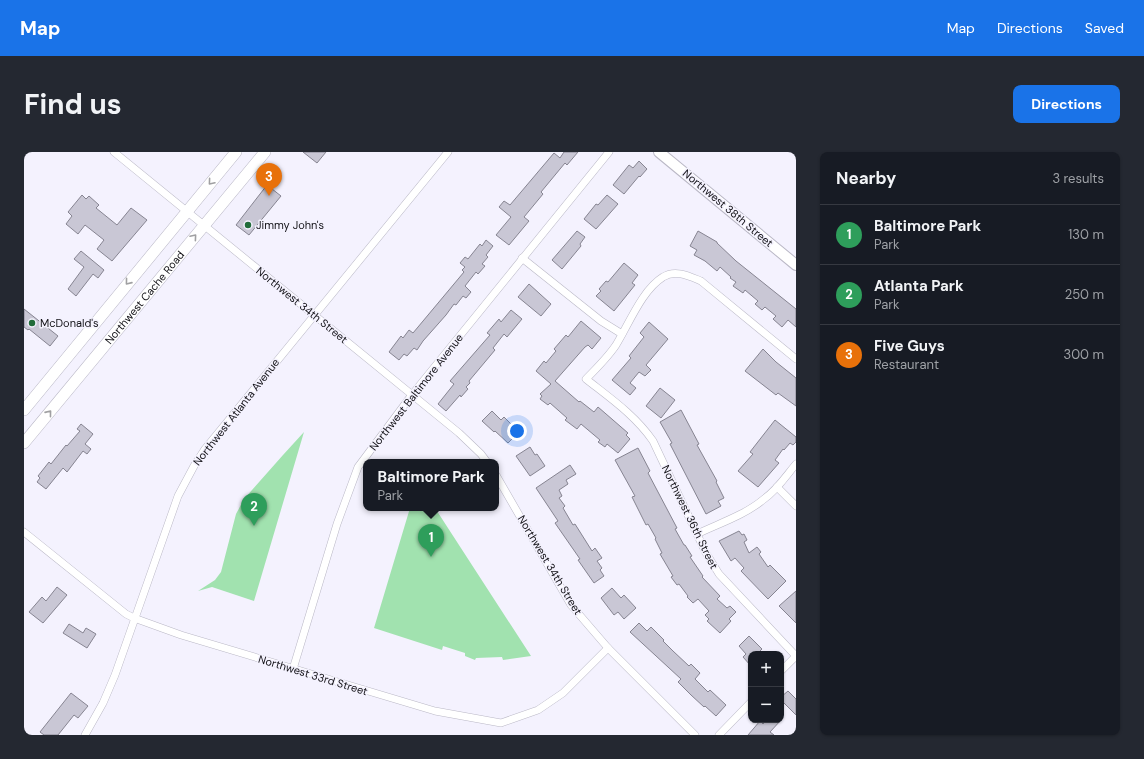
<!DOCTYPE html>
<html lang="en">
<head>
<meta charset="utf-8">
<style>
	body { margin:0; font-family:"DM Sans",sans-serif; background:#242831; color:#f1f3f6 }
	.controls { position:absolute; right:12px; bottom:12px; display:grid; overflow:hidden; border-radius:8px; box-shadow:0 1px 3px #0004 }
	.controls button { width:36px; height:36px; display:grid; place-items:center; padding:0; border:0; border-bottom:1px solid #363941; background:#171b24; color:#f1f3f6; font:20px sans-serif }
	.you { position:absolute; left:493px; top:279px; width:14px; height:14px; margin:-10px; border:3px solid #fff; border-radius:50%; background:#1a73e8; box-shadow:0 0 0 6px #1a73e833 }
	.badge { display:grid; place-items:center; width:26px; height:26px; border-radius:50%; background:#1a73e8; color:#fff; font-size:13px; font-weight:700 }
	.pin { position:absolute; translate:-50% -33px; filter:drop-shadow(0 1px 2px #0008) }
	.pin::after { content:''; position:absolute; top:21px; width:14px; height:12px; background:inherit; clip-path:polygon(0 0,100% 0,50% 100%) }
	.popup { position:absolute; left:339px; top:307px; width:136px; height:52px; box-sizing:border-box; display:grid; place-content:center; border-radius:8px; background:#171b24; filter:drop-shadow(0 1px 3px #0005); font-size:13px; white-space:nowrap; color:#9ea1a6 }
	.popup b { font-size:15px; color:#f1f3f6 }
	.popup::after { content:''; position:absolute; left:50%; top:100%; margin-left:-8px; border:8px solid transparent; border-top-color:#171b24 }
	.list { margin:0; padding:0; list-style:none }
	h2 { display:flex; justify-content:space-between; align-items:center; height:52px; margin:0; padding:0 16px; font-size:17px }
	h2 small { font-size:13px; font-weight:400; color:#9ea1a6 }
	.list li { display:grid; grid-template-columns:26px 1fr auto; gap:12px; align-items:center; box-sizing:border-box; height:60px; padding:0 16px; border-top:1px solid #363941 }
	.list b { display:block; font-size:15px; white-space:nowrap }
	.list p { margin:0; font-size:13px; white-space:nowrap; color:#9ea1a6 }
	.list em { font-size:13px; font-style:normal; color:#9ea1a6 }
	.map { position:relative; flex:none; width:772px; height:583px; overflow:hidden; border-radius:8px }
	header { display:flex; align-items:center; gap:24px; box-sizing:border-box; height:56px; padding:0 20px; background:#1a73e8; color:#fff }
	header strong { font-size:19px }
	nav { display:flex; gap:22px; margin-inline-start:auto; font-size:14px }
	.intro { display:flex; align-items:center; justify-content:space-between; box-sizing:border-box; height:96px; padding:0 24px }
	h1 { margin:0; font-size:28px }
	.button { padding:10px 18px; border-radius:8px; background:#1a73e8; color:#fff; font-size:14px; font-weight:700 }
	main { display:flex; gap:24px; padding:0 24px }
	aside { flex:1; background:#171b24; border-radius:8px; box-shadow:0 1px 3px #0004 }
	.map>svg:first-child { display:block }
	.green { fill:#a1e2af }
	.building { fill:#c9c7d5; stroke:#868491 }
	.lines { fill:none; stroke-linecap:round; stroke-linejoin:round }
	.street-casing { stroke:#bab8c6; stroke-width:8 }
	.secondary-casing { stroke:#bab8c6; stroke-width:12 }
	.primary-casing { stroke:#bab8c6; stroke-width:12 }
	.street { stroke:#fff; stroke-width:7 }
	.secondary { stroke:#fff; stroke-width:10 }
	.primary { stroke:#fff; stroke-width:11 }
	.oneway { stroke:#a0a0a2 }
	.poi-dot { fill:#216c3a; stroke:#f4f2fe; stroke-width:1.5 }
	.labels { text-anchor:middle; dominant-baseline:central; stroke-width:3; stroke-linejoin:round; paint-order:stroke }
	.street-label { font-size:11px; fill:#121116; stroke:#f4f2fe }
	.poi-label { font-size:11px; fill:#121116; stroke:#f4f2fe; text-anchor:start }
</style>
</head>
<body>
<header>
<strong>Map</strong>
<nav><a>Map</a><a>Directions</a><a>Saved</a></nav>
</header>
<div class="intro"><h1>Find us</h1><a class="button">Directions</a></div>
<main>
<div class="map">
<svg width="772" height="583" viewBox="0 0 772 583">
	<rect width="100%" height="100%" fill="#f4f2fe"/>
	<!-- green -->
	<g class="green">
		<path d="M280 280 230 449 188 435 174 439 191 428 197 420 212 362 220 347 259 303Z"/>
		<path d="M386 356H411L507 504 479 508 478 505 452 506 451 508 441 504V501L419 494 418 498 350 476Z"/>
	</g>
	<!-- building -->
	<g class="building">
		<path d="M279 0H302L293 11Z"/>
		<path d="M540 0H554L543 13 541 11 517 40 519 42 500 65 505 69 485 93 472 83 487 65 475 55 480 49 486 53 530 1 536 6Z"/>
		<path d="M615 9 623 17 616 25 615 24 600 42 589 33 605 13 609 16Z"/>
		<path d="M243 33 257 44 225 83 212 73Z"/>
		<path d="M58 43 62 47 65 44 75 53 72 56 93 73 107 56 123 68 88 109 73 97 80 88 61 73 54 82 42 72 48 64 44 60Z"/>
		<path d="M583 43 594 52 572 77 560 67 572 52 574 53Z"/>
		<path d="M553 79 561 85 556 92 557 94 538 117 528 108Z"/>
		<path d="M674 79 693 90V91L712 109 772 157V175L764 168 758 175 749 167 752 164 741 155 738 158 731 152 734 149 721 138 719 141 709 134 712 130 706 126 707 125 696 115 693 119 681 109 670 103 673 98 666 94Z"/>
		<path d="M462 88 469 94 462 103 464 105 458 112 461 114 454 122 452 120 441 134 447 140 442 146 439 144 432 153 430 152 422 163 399 189 393 198 390 196 383 204 380 202 375 208 365 200 377 184 379 186 385 178 389 181 440 120 438 118 441 115 436 111 441 105 444 107 456 92 458 94Z"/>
		<path d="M57 99 80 118 74 126 69 122 52 144 44 137 60 115 50 107Z"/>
		<path d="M600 111 614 123 608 131 611 133 590 159 572 144 577 139 575 137 582 129 584 130Z"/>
		<path d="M505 132 527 152 517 164 494 145Z"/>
		<path d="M0 157 34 184 26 194 5 177 4 178 0 175Z"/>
		<path d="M487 158 498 167 483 185 480 182 469 196 471 198 445 229 446 231 442 235 444 237 437 245 436 243 422 259 414 252 430 232 426 229 466 183 463 181 475 167 477 170Z"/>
		<path d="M557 169 577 186 568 197 564 193 561 195 531 229 555 250 556 249 570 260 574 255 604 281 602 283 606 287 594 301 583 292 581 295 574 290 576 288 557 272 553 277 541 268 543 266 526 251 524 253 516 247 518 244 516 242 527 232 512 219 520 209 522 211 532 199 530 197 542 183 544 185Z"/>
		<path d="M625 170 644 187 622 213 627 218 621 224 615 220 606 231 612 236 606 243 588 228 607 206 605 204 620 185 616 181Z"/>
		<path d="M739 197 752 210 772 226V254L754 241 752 243 721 219Z"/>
		<path d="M636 236 651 248 637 266 622 254Z"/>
		<path d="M657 258 675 292 673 293 693 329 692 330 700 346 694 349 697 354 682 362 646 292 648 291 636 270Z"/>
		<path d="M468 259 477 268 480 265 495 280 484 291 471 279 470 280 458 269Z"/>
		<path d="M751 268 772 285V290L769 293 766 291 760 298 759 297 751 308 755 311 734 335 714 319 729 302 726 300Z"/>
		<path d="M57 272 69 282 61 292 67 297 63 302 59 299 43 320 39 316 22 337 13 330 16 326 14 324 25 310 27 312 42 293 43 294 56 279 53 277Z"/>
		<path d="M506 295 511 303 513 302 521 314 506 324 492 304Z"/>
		<path d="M614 296 626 319 624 321 653 376 651 377 660 393H661L668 404 666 405 679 424 678 425 696 444 693 447 703 456 706 454 712 460 705 467 707 469 696 481 683 469 685 467 681 463 685 459 674 447 669 451 663 445 664 444 655 432 653 433 647 425 649 424 636 402 638 401 631 387 632 386 624 372 622 373 608 345 611 344 591 308Z"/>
		<path d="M546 313 552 322 542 328 544 332 535 338 538 344 535 346 541 354 539 356 549 373 551 372 568 399 571 396 578 406 573 409 578 416 576 418 580 424 570 431 554 408 556 407 531 371 534 369 512 336Z"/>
		<path d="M715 379 718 383 720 382 723 388 720 390 725 401 733 395 737 400 735 402 744 415 746 413 762 429 744 447 717 419 720 416 711 406 707 409 695 389Z"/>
		<path d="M33 435 43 443 19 471 5 460 18 445 22 449Z"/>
		<path d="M588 436 597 446 600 443 612 456 600 467 594 460 590 463 577 446Z"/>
		<path d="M772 439V471L755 454Z"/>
		<path d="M615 471 623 479 627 475 640 488 639 489 649 499 665 514 667 512 676 521 671 527 684 540 686 538 702 553 692 564 681 554 680 555 667 543 654 530 657 527 606 480Z"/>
		<path d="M45 472 59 481 62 476 72 482 63 496 39 481Z"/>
		<path d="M725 484 738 497 736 499 739 502H727V514L719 505 722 502 715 494Z"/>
		<path d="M764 539 772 547V563L757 548V545Z"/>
		<path d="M47 541 64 554 54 566 50 563 34 583H20L16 580Z"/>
		<path d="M743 568H757L746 580 750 583H724L736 569 739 572Z"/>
	</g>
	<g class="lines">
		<defs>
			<g id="street">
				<path d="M90 0 435 281 457 302 463 310"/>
				<path d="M498 106 577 169 598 182"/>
				<path d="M772 207 677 129C665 124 651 117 639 125 618 138 605 172 592 193 584 205 572 217 562 227 586 246 611 263 629 289L682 401 695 422 772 504"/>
				<path d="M472 323 547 453 584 496 671 583"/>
				<path d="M753 335 772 354"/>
				<path d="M0 380 102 462 110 466 157 483 411 559 477 571 514 558 539 541 584 496"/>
				<path d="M673 382C696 371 721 363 740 347 753 338 762 324 772 312"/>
				<path d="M269 517 313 372 334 315 387 244 585 0"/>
				<path d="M757 519 772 504"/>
				<path d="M61 583 79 551 91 523 154 344 170 314 181 297 424 0"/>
				<path d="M695 583 727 550"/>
			</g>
			<path id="secondary" d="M635 0 772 113"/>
			<g id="primary">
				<path d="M0 258 212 0"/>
				<path id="s1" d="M0 291 241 0"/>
			</g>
		</defs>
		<!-- street casing -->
		<use href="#street" class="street-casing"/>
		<!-- secondary casing -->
		<use href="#secondary" class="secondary-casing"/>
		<!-- primary casing -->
		<use href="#primary" class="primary-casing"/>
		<!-- street -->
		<use href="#street" class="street"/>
		<!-- secondary -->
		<use href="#secondary" class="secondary"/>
		<!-- primary -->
		<use href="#primary" class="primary"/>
	</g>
	<!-- one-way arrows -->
	<defs><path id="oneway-chevron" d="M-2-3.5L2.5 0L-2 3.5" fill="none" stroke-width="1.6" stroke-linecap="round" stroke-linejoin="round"/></defs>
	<g class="oneway">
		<use href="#oneway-chevron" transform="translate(187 30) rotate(130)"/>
		<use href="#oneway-chevron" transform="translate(170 85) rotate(-50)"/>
		<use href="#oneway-chevron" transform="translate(104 130) rotate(129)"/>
		<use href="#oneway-chevron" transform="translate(25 261) rotate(-51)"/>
	</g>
	<!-- markers -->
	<g class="poi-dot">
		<circle cx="224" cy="73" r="4"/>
		<circle cx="8" cy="171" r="4"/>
	</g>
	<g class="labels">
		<!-- street labels -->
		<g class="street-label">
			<text transform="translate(704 56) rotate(40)">Northwest 38th Street</text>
			<text stroke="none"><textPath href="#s1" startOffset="189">Northwest Cache Road</textPath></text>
			<text transform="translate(278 153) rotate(39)">Northwest 34th Street</text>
			<text transform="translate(392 240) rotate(-52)">Northwest Baltimore Avenue</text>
			<text transform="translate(212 260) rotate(-52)">Northwest Atlanta Avenue</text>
			<text transform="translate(666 365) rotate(64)">Northwest 36th Street</text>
			<text transform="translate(526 413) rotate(59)">Northwest 34th Street</text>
			<text transform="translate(289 523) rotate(17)">Northwest 33rd Street</text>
		</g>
		<!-- poi labels -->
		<g class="poi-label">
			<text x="232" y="73">Jimmy John's</text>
			<text x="16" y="171">McDonald's</text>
		</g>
	</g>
</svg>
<div class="controls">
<button>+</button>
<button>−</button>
</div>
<div class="you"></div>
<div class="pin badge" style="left:407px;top:405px;background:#2e9e5b">1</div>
<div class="popup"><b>Baltimore Park</b>Park</div>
<div class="pin badge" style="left:230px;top:374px;background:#2e9e5b">2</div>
<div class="pin badge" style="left:245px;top:44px;background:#e8710a">3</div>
</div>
<aside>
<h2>Nearby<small>3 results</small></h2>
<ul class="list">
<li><span class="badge" style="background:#2e9e5b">1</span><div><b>Baltimore Park</b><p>Park</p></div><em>130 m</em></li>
<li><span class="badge" style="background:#2e9e5b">2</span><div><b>Atlanta Park</b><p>Park</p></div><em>250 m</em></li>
<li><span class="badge" style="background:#e8710a">3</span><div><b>Five Guys</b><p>Restaurant</p></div><em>300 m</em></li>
</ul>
</aside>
</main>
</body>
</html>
